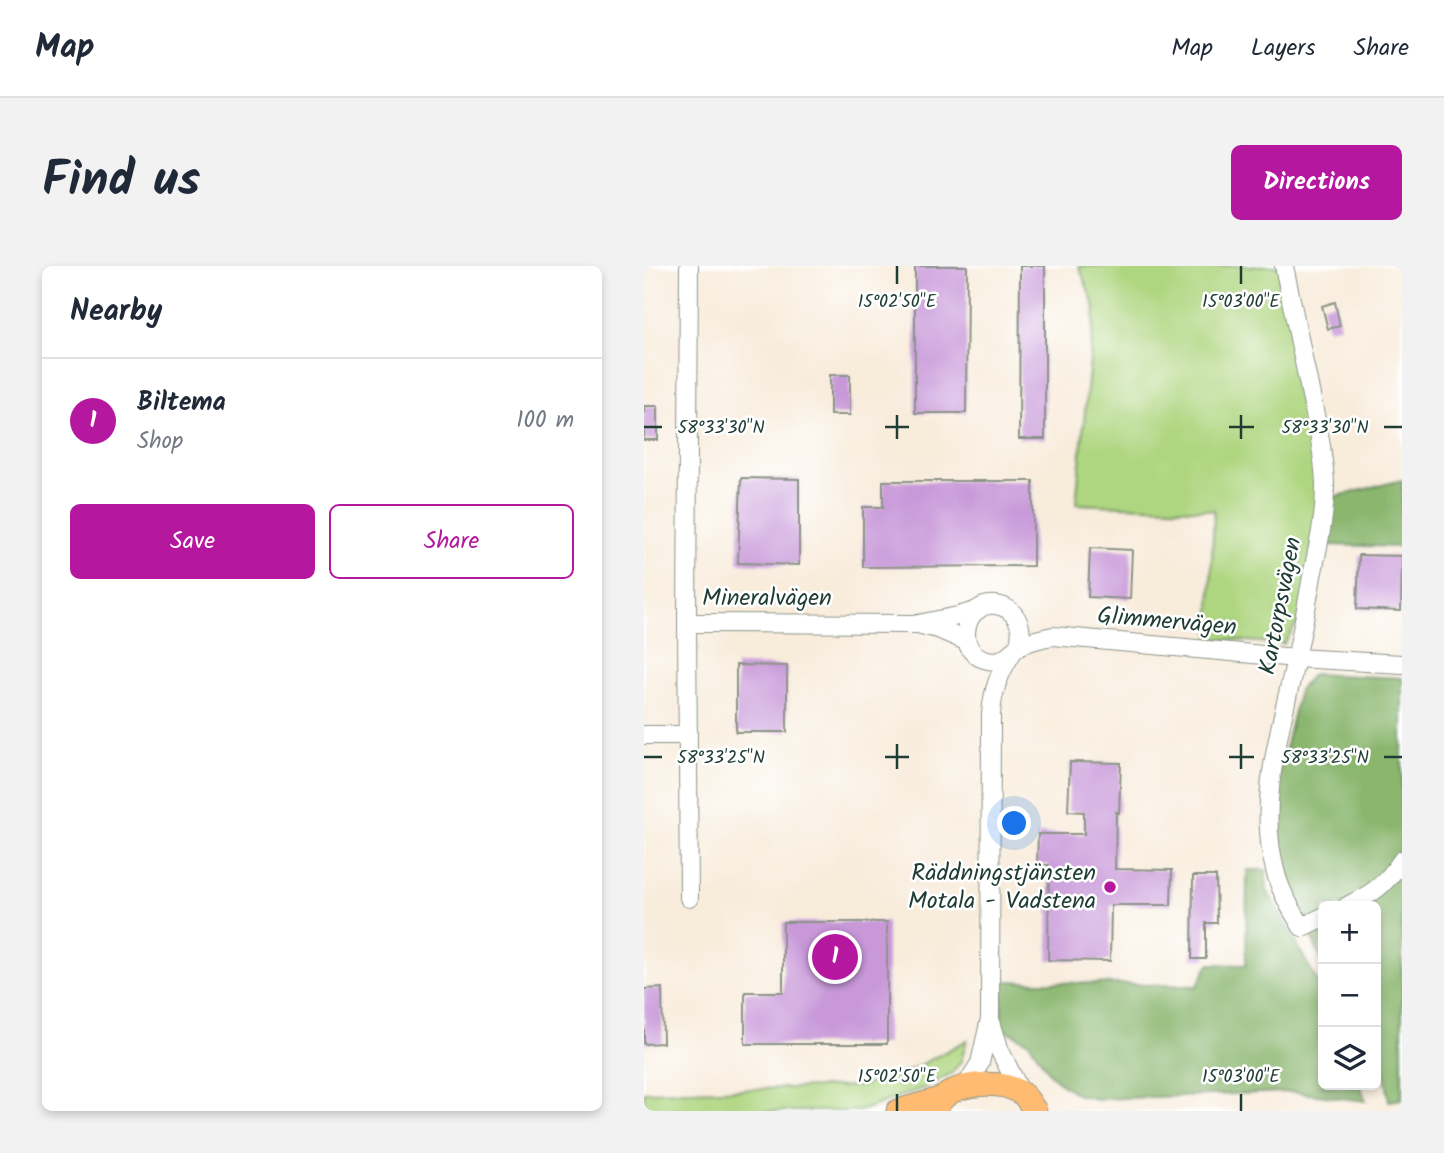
<!DOCTYPE html>
<html lang="en">
<head>
<meta charset="utf-8">
<style>
	body { margin:0; font-family:Kalam,sans-serif; background:#f2f2f3; color:#1f2937 }
	.controls { position:absolute; right:21px; bottom:21px; display:grid; overflow:hidden; border-radius:10px; box-shadow:0 4px 10px #0003 }
	.controls button { width:63px; height:63px; display:grid; place-items:center; padding:0; border:0; border-bottom:2px solid #e0e1e3; background:#fff; color:#1f2937; font:35px sans-serif }
	.you { position:absolute; left:371px; top:558px; width:24px; height:24px; margin:-18px; border:5px solid #fff; border-radius:50%; background:#1a73e8; box-shadow:0 0 0 10px #1a73e833 }
	.badge { display:grid; place-items:center; width:46px; height:46px; border-radius:50%; background:#b5179e; color:#fff; font-size:23px; font-weight:700 }
	.pin { position:absolute; translate:-50% -50%; border:4px solid #fff; box-shadow:0 2px 7px #0006 }
	.list { margin:0; padding:0; list-style:none }
	h2 { display:flex; justify-content:space-between; align-items:center; height:91px; margin:0; padding:0 28px; font-size:30px }
	h2 small { font-size:23px; font-weight:400; color:#747a83 }
	.list li { display:grid; grid-template-columns:46px 1fr auto; gap:21px; align-items:center; box-sizing:border-box; height:126px; padding:0 28px; border-top:2px solid #e0e1e3 }
	.list b { display:block; font-size:26px; white-space:nowrap }
	.list p { margin:0; font-size:23px; white-space:nowrap; color:#747a83 }
	.list em { font-size:23px; font-style:normal; color:#747a83 }
	.actions { display:flex; gap:14px; padding:21px 28px }
	.actions a { flex:1; padding:16px 0; border:2px solid #b5179e; border-radius:10px; text-align:center; font-size:24px; color:#b5179e }
	.actions .main { background:#b5179e; color:#fff }
	.icon { flex:none; width:38px; height:38px; fill:none; stroke:currentColor; stroke-width:2; stroke-linecap:round; stroke-linejoin:round }
	.map { position:relative; flex:none; width:758px; height:845px; overflow:hidden; border-radius:10px }
	header { display:flex; align-items:center; gap:42px; box-sizing:border-box; height:98px; padding:0 35px; background:#fff; border-bottom:2px solid #e0e1e3 }
	header strong { font-size:33px }
	nav { display:flex; gap:38px; margin-inline-start:auto; font-size:24px }
	.intro { display:flex; align-items:center; justify-content:space-between; box-sizing:border-box; height:168px; padding:0 42px }
	h1 { margin:0; font-size:49px }
	.button { padding:18px 32px; border-radius:10px; background:#b5179e; color:#fff; font-size:24px; font-weight:700 }
	main { display:flex; gap:42px; padding:0 42px }
	aside { flex:1; background:#fff; border-radius:10px; box-shadow:0 4px 10px #0003 }
	.map>svg:first-child { display:block }
	.green { fill:#aed57f; stroke:#66895a; stroke-width:2 }
	.forest { fill:#8ab66e; stroke:#547a51; stroke-width:2 }
	.building { fill:#c898d9 }
	.lines { fill:none; stroke-linecap:round; stroke-linejoin:round }
	.minor-casing { stroke:#8c9488; stroke-width:20 }
	.major-casing { stroke:#8c9488; stroke-width:25 }
	.minor { stroke:#fff; stroke-width:18 }
	.major { stroke:#febb71; stroke-width:23 }
	.ticks { fill:none; stroke:#1f3d34; stroke-width:2.5 }
	.poi-dot { fill:#b5179e; stroke:#fff; stroke-width:2.5 }
	.labels { text-anchor:middle; dominant-baseline:central; stroke-width:5; stroke-linejoin:round; paint-order:stroke }
	.street-label { font-size:24px; fill:#1f3d34; stroke:#fff }
	.poi-label { font-size:24px; fill:#1f3d34; stroke:#fff; text-anchor:end }
	.ticks-label { font-size:18px; text-anchor:middle; fill:#1f3d34; stroke:#fff; stroke-width:5; stroke-linejoin:round; paint-order:stroke }
</style>
</head>
<body>
<header>
<strong>Map</strong>
<nav><a>Map</a><a>Layers</a><a>Share</a></nav>
</header>
<div class="intro"><h1>Find us</h1><a class="button">Directions</a></div>
<main>
<aside>
<h2>Nearby<small></small></h2>
<ul class="list">
<li><span class="badge">1</span><div><b>Biltema</b><p>Shop</p></div><em>100 m</em></li>
</ul>
<div class="actions"><a class="main">Save</a><a>Share</a></div>
</aside>
<div class="map">
<svg width="758" height="845" viewBox="0 0 758 845">
	<rect width="100%" height="100%" fill="#fff"/>
	<filter id="ink" filterUnits="userSpaceOnUse"><feTurbulence type="fractalNoise" baseFrequency=".0143" numOctaves="2"/><feDisplacementMap in="SourceGraphic" scale="14" xChannelSelector="R" yChannelSelector="G"/><feConvolveMatrix kernelMatrix="1 2 1 2 8 2 1 2 1" color-interpolation-filters="sRGB"/></filter>
	<filter id="wash" filterUnits="userSpaceOnUse"><feTurbulence type="fractalNoise" baseFrequency=".00686" numOctaves="4" result="noise"/><feDisplacementMap in="SourceGraphic" scale="28" xChannelSelector="R" yChannelSelector="G"/><feGaussianBlur stdDeviation="1.57" result="paint"/><feColorMatrix in="noise" values="0 0 0 0 0 0 0 0 0 0 0 0 0 0 0 0 0 1.4 0 .05"/><feComposite in="paint" operator="in"/></filter>
	<g filter="url(#wash)">
		<rect width="100%" height="100%" fill="#f8ecdb"/>
		<!-- green -->
		<g class="green">
			<path d="M435 0H637L684 225 665 338 640 378 565 372 570 244 432 238 451 42Z"/>
			<path d="M323 774 317 795 308 807 282 821 216 845H0V826L218 820 269 803Z"/>
		</g>
		<!-- forest -->
		<g class="forest">
			<path d="M758 214V281L684 279 689 231Z"/>
			<path d="M668 408 758 412V833L745 835 741 807 732 791V640H679V697L634 595 633 583 634 513 655 424Z"/>
			<path d="M603 604H622L623 624 679 726V819H716L722 835 648 826 453 833 434 829 419 819 407 809 385 776 357 762 358 715 553 720 565 698 602 699Z"/>
		</g>
		<g id="blocks">
			<!-- building -->
			<g class="building">
				<path d="M271 0H323L322 147H271Z"/>
				<path d="M376 0H401V173H375Z"/>
				<path d="M691 36 696 60 684 63 678 40Z"/>
				<rect x="186" y="109" width="20" height="40"/>
				<rect x="0" y="140" width="14" height="34"/>
				<path d="M97 212 155 213V299L94 297Z"/>
				<path d="M239 215H389V300L219 301V241H239Z"/>
				<path d="M446 282 488 284 486 333 444 331Z"/>
				<path d="M715 289 758 290 757 345 713 343Z"/>
				<path d="M92 399 143 400V466H92Z"/>
				<path d="M426 496 477 497 475 547 472 546 471 603 528 604 527 639H467L466 695 404 694 405 599H393L394 568H440V546L424 545Z"/>
				<path d="M549 610H572L573 657H562V693H548Z"/>
				<path d="M139 656H243V778H101V726H139Z"/>
				<path d="M18 722 19 777 0 778V723Z"/>
			</g>
		</g>
	</g>
	<g filter="url(#ink)">
		<use href="#blocks" fill-opacity="0" stroke="#8c9488" stroke-width="2"/>
		<g class="lines">
			<defs>
				<g id="minor">
					<path d="M45 0 43 357 45 632"/>
					<path d="M640 0 675 168C678 186 681 203 681 221 681 251 674 281 668 310 662 344 656 377 648 410 634 472 614 540 631 604 636 625 647 643 658 661L679 651"/>
					<path d="M43 357 274 358 314 350 334 344"/>
					<path d="M277 359 294 363 322 375"/>
					<path d="M374 380C381 363 373 342 352 339 320 335 310 384 340 393 362 400 364 385 378 379 388 374 398 372 409 370L652 392 758 398"/>
					<path d="M0 469H44"/>
					<path d="M703 640C730 627 741 619 758 594"/>
					<path d="M347 756 356 785 377 827"/>
					<path d="M321 821 336 797 346 753 347 448C349 423 355 408 368 387"/>
				</g>
				<g id="major">
					<path d="M254 845 299 832"/>
					<path d="M291 845C294 840 296 835 300 831 317 816 358 814 377 827 383 831 387 839 391 845"/>
				</g>
			</defs>
			<!-- minor casing -->
			<use href="#minor" class="minor-casing"/>
			<!-- major casing -->
			<use href="#major" class="major-casing"/>
			<!-- minor -->
			<use href="#minor" class="minor"/>
			<!-- major -->
			<use href="#major" class="major"/>
		</g>
	</g>
	<!-- ticks -->
	<path class="ticks" d="M253 0V18M597 0V18M253 149V173M597 149V173M0 161H18M241 161H265M585 161H610M740 161H758M253 478V503M597 478V503M0 491H18M241 491H265M585 491H610M740 491H758M253 828V845M597 828V845"/>
	<!-- markers -->
	<circle class="poi-dot" cx="466" cy="621" r="7"/>
	<g class="labels">
		<!-- street labels -->
		<g class="street-label">
			<text x="123" y="332">Mineralvägen</text>
			<text transform="translate(637 340) rotate(-79)">Kartorpsvägen</text>
			<text transform="translate(523 356) rotate(5)">Glimmervägen</text>
		</g>
		<!-- poi labels -->
		<g class="poi-label">
			<text x="452" y="607">Räddningstjänsten<tspan x="452" dy="28">Motala - Vadstena</tspan></text>
		</g>
	</g>
	<g class="ticks-label">
		<text x="253" y="41">15°02'50"E</text>
		<text x="597" y="41">15°03'00"E</text>
		<text x="77" y="167">58°33'30"N</text>
		<text x="681" y="167">58°33'30"N</text>
		<text x="77" y="497">58°33'25"N</text>
		<text x="681" y="497">58°33'25"N</text>
		<text x="253" y="816">15°02'50"E</text>
		<text x="597" y="816">15°03'00"E</text>
	</g>
</svg>
<div class="controls">
<button>+</button>
<button>−</button>
<button><svg class="icon" aria-label="layers" viewBox="0 0 24 24"><path d="M12 4l9 5-9 5-9-5zM3 14l9 5 9-5"/></svg></button>
</div>
<div class="you"></div>
<div class="pin badge" style="left:191px;top:691px">1</div>
</div>
</main>
</body>
</html>
